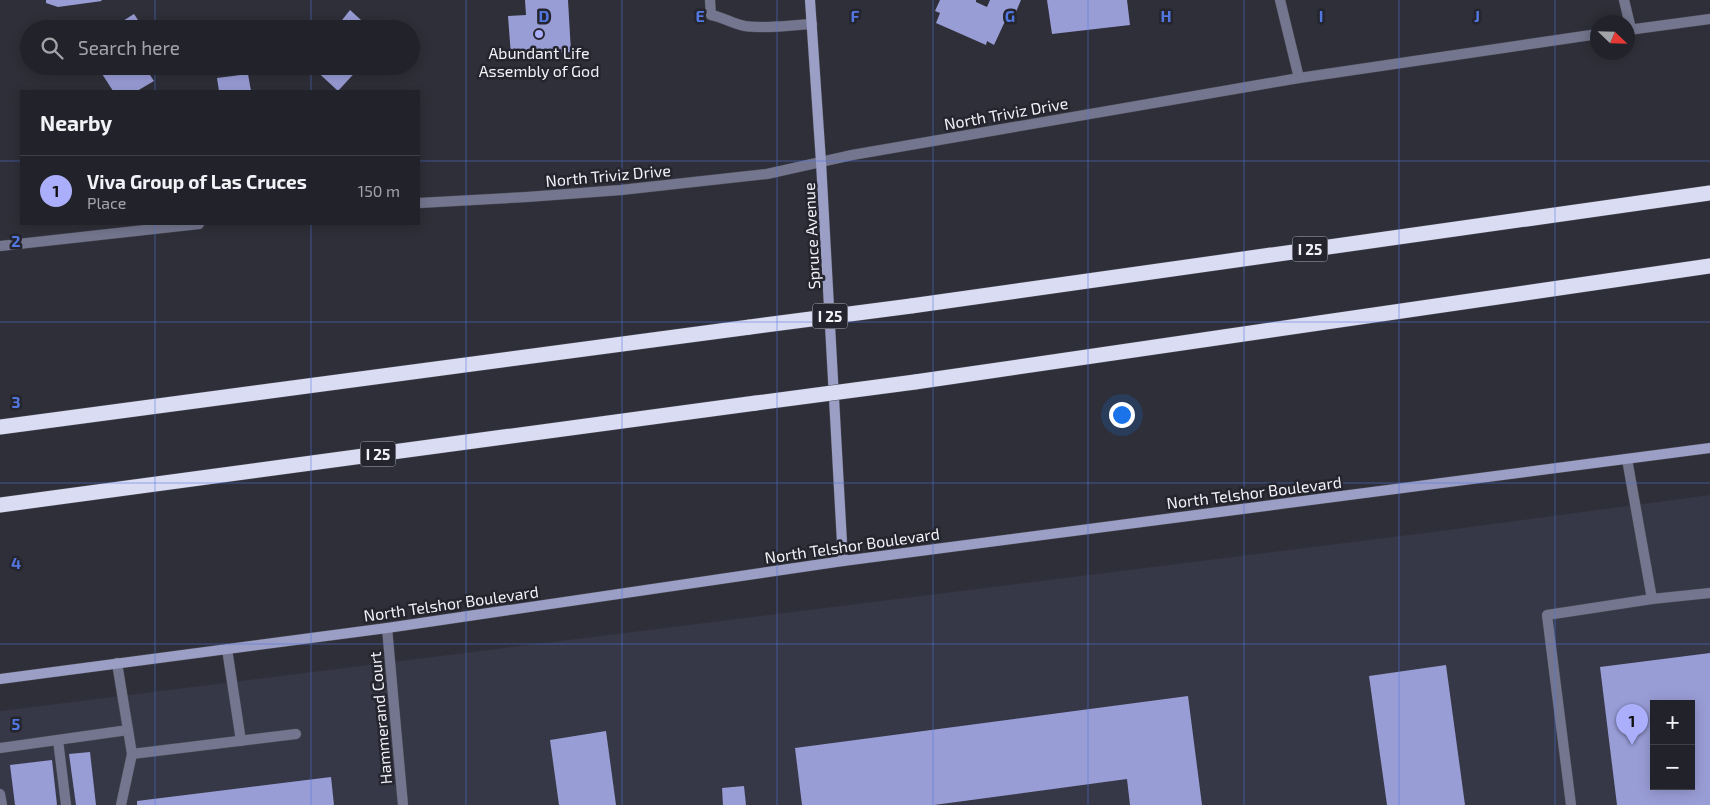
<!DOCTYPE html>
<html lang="en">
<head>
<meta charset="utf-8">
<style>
	body { margin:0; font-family:"Exo 2",sans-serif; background:#2a2b32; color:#f1f3f6 }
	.controls { position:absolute; right:15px; bottom:15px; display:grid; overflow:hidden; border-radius:0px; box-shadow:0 2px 12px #0003 }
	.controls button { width:45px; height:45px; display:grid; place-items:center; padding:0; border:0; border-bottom:1px solid #3f4047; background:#22232a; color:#f1f3f6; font:25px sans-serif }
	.compass { position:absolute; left:1590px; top:15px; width:45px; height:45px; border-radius:50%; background:#22232a; box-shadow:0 2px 12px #0003; rotate:113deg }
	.you { position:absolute; left:1121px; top:414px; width:18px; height:18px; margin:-12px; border:4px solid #fff; border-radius:50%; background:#1a73e8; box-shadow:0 0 0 8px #1a73e833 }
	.badge { display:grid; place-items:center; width:32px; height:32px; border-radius:50%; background:#abaffb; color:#111; font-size:16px; font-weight:700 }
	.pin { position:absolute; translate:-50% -41px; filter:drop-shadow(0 1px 2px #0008) }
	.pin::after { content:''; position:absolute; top:26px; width:18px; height:15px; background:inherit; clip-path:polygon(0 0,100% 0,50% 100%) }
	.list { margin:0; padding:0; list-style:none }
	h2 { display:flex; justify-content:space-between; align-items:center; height:65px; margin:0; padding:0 20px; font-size:21px }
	h2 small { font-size:16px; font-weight:400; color:#a2a4a8 }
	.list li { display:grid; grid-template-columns:32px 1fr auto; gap:15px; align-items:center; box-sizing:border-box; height:70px; padding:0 20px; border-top:1px solid #3f4047 }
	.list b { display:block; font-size:19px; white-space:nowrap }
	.list p { margin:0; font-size:16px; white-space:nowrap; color:#a2a4a8 }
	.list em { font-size:16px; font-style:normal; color:#a2a4a8 }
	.icon { flex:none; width:28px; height:28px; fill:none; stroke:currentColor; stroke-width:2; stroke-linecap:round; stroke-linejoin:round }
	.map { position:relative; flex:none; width:1710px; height:805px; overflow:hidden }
	.search { position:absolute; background:#22232a; box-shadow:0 2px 12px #0003; left:20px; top:20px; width:400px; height:55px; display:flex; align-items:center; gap:12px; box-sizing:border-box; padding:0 18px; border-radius:28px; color:#a2a4a8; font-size:19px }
	.panel { position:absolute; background:#22232a; box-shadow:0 2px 12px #0003; left:20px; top:90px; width:400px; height:135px; border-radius:0px }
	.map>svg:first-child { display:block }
	.built { fill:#373847; fill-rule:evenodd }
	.building { fill:#999dd6; fill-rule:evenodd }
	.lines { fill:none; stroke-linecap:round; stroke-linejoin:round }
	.service-casing { stroke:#494a53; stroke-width:11 }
	.minor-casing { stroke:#494a53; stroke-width:11 }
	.tertiary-casing { stroke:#494a53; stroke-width:11 }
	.secondary-casing { stroke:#494a53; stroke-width:11 }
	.motorway-casing { stroke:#494a53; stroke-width:16 }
	.service { stroke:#74768f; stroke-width:10 }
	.minor { stroke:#74768f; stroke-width:10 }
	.tertiary { stroke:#74768f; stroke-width:10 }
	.secondary { stroke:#9b9ec5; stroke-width:10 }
	.motorway { stroke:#dadcf4; stroke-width:15 }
	.motorway-bridge-casing { stroke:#494a53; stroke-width:16; stroke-linecap:butt }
	.motorway-bridge { stroke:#dadcf4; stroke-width:15 }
	.grid { fill:none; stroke:#5277e0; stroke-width:1; stroke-opacity:0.55 }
	.poi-dot { fill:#abaffb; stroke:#24252e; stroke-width:2 }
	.labels { text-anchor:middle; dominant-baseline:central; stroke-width:5; stroke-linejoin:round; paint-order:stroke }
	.shield { fill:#24252e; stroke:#b4b4bb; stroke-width:1 }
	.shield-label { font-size:15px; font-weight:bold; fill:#f1f1f7 }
	.poi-label { font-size:16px; fill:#f1f1f7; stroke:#24252e }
	.street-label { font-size:16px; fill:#f1f1f7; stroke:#24252e }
	.grid-label { font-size:16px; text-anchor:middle; font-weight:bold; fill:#5277e0; stroke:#24252e; stroke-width:5; stroke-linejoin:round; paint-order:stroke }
</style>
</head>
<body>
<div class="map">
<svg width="1710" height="805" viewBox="0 0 1710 805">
	<rect width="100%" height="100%" fill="#2e2f38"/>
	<!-- built -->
	<path class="built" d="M1710 495V805H0V711L1448 530ZM1654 704H1691V786H1654Z"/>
	<!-- building -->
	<g class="building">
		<path d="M46 0H101L102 1 58 7 46 3Z"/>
		<path d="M525 0H568L571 52 511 56 508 16 526 15Z"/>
		<path d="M940 0H976V2L987 7 990 0H1021L1012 21 1006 19 994 45 987 41 986 45 936 23 940 13 935 11Z"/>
		<path d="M1047 0H1127L1130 25 1052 34Z"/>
		<path d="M350 10 371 29H335Z"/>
		<path d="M134 14 144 29H110Z"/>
		<path d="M97 66H144L154 81 137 91H113Z"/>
		<path d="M311 66H361L338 91Z"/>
		<path d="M248 74 251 91H219L217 78Z"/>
		<path d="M1710 653V805H1617L1600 667ZM1654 704H1691V786H1654Z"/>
		<path d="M1446 665 1465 805H1387L1369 676Z"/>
		<path d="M1188 696 1202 805H1130L1127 779 934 805H802L795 748Z"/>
		<path d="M606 731 616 805H559L550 740Z"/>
		<path d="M90 752 96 805H76L69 754Z"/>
		<path d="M52 760 57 805H15L10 765Z"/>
		<path d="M331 777 334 805H137V801Z"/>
		<path d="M744 786 746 805H723L722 788Z"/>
	</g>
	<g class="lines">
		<defs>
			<g id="service">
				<path d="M710 0 711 15C723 17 733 24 745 26 766 29 790 25 812 24"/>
				<path d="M1627 459 1652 599 1710 593"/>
				<path d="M227 649 241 741"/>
				<path d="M117 663 132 754 296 734"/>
				<path d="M58 740 66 805"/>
				<path d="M0 748 128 730"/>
				<path d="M0 794 2 805"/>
				<path d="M121 805 132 754"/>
				<path d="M1571 805 1547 615 1652 599"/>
			</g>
			<g id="minor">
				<path d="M1280 0 1299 78"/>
				<path d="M1624 0 1631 29"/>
				<path d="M387 628 403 805"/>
			</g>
			<g id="tertiary">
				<path d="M1628 30 1710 19"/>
				<path d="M419 203 527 197 621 190 767 174 852 155 1299 78 1598 34"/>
				<path d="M0 246 199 224"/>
			</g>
			<g id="secondary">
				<path d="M810 0 821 162 843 561"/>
				<path d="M0 679 387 628 843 561 1710 448"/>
			</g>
			<g id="motorway">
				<path d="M911 306 1710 193"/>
				<path d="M915 382 1710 266"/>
				<path d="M0 427 750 327"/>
				<path d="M0 505 756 403"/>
			</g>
		</defs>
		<!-- service casing -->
		<use href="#service" class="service-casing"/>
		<!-- minor casing -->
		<use href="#minor" class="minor-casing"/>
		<!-- tertiary casing -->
		<use href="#tertiary" class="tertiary-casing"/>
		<!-- secondary casing -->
		<use href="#secondary" class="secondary-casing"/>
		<!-- motorway casing -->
		<use href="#motorway" class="motorway-casing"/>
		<!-- service -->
		<use href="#service" class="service"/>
		<!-- minor -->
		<use href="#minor" class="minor"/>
		<!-- tertiary -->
		<use href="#tertiary" class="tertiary"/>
		<!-- secondary -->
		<use href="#secondary" class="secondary"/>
		<!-- motorway -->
		<use href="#motorway" class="motorway"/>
		<defs>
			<g id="motorway-bridge">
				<path d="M750 327 911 306"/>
				<path d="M756 403 915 382"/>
			</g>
		</defs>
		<!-- motorway-bridge casing -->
		<use href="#motorway-bridge" class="motorway-bridge-casing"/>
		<!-- motorway-bridge -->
		<use href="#motorway-bridge" class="motorway-bridge"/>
	</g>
	<!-- grid -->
	<path class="grid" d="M155 0V29M311 0V29M466 0V805M622 0V805M777 0V805M933 0V805M1088 0V805M1244 0V805M1399 0V805M1555 0V805M155 66V91M311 66V91M0 161H21M419 161H1710M155 224V805M311 224V805M0 322H1710M0 483H1710M0 644H1710"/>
	<!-- markers -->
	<circle class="poi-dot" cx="539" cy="34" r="5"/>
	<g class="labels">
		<!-- shield labels -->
		<g class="shield">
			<rect x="1292.5" y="236.5" width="35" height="25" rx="4"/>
			<rect x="812.5" y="303.5" width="35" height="25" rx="4"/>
			<rect x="360.5" y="441.5" width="35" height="25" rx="4"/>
		</g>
		<g class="shield-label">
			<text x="1310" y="249">I 25</text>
			<text x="830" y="316">I 25</text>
			<text x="378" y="454">I 25</text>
		</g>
		<!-- poi labels -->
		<g class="poi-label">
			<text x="539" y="52">Abundant Life<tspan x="539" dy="18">Assembly of God</tspan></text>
		</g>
		<!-- street labels -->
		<g class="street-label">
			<text transform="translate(1006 113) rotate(-10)">North Triviz Drive</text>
			<text transform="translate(608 175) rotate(-5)">North Triviz Drive</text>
			<text transform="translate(811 236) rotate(-93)">Spruce Avenue</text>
			<text transform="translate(1254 492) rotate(-7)">North Telshor Boulevard</text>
			<text transform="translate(852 545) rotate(-8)">North Telshor Boulevard</text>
			<text transform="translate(451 603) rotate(-8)">North Telshor Boulevard</text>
			<text transform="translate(380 718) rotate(-95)">Hammerand Court</text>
		</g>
	</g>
	<g class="grid-label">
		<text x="544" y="22">D</text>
		<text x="700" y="22">E</text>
		<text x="855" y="22">F</text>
		<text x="1010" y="22">G</text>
		<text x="1166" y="22">H</text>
		<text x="1321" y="22">I</text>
		<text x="1477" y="22">J</text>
		<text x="16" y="247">2</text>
		<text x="16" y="408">3</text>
		<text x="16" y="569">4</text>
		<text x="16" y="730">5</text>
	</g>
</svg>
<div class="controls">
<button>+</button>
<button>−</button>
</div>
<svg class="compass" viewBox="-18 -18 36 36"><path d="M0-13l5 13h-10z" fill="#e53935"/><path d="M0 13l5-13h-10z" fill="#a2a4a8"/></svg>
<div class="you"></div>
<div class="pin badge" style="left:1632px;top:745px">1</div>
<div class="search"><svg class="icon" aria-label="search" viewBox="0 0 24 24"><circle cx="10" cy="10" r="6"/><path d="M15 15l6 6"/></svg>Search here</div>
<section class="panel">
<h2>Nearby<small></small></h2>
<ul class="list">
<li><span class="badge">1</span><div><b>Viva Group of Las Cruces</b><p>Place</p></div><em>150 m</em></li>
</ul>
</section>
</div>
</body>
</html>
